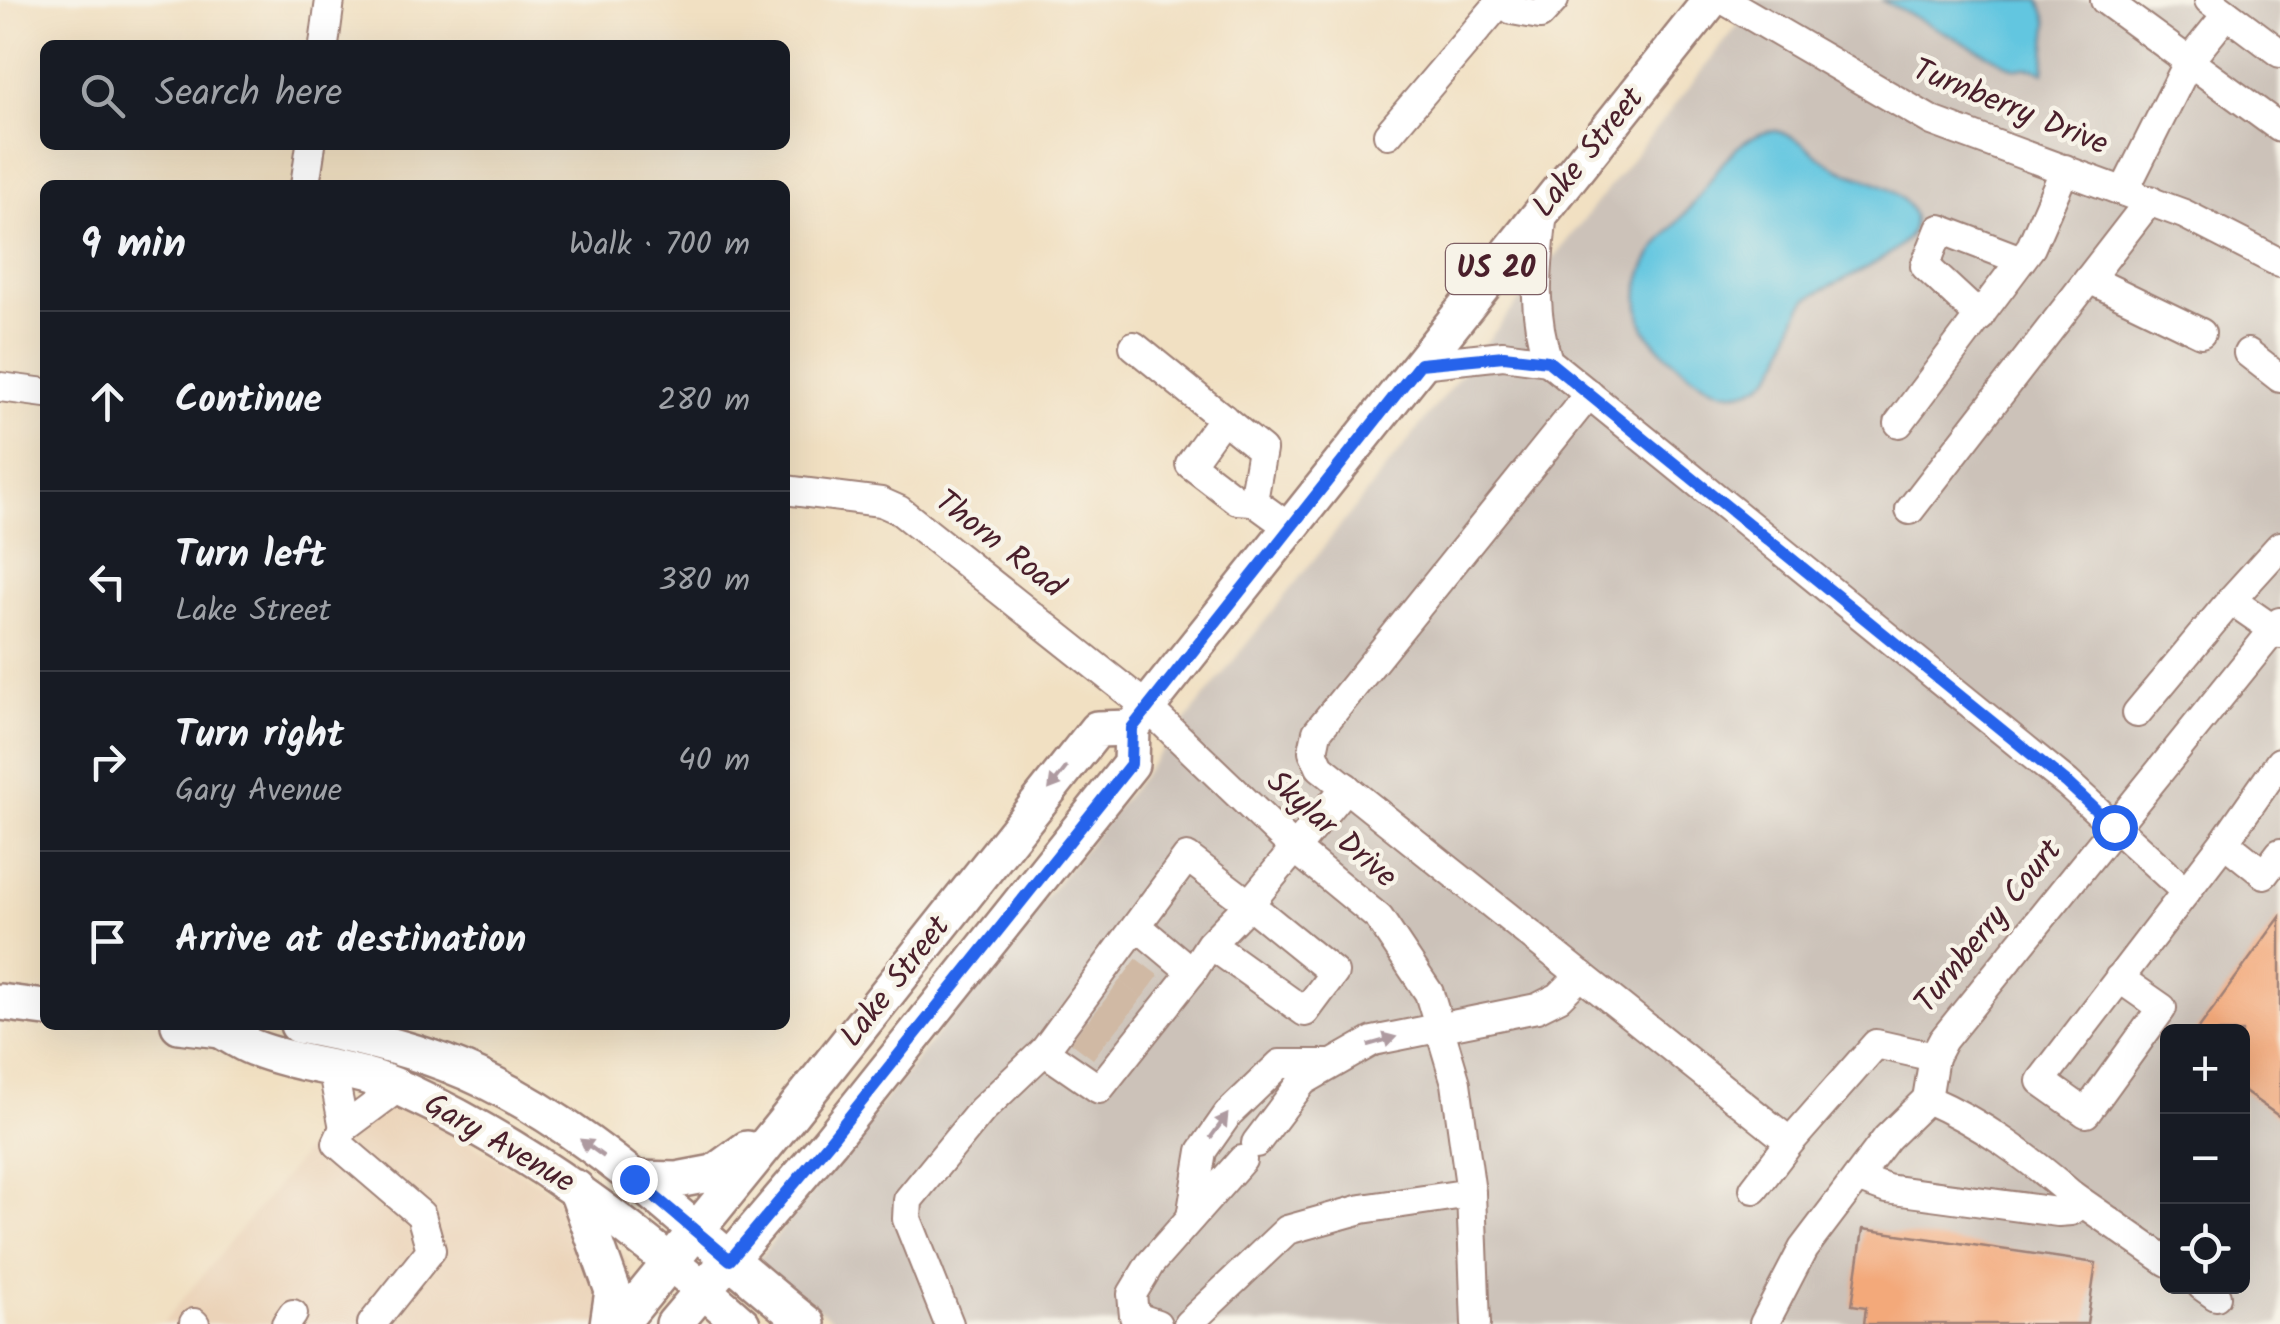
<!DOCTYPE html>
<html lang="en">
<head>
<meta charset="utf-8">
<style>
	body { margin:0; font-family:Kalam,sans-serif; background:#20242c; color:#f1f3f6 }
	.controls { position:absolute; right:30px; bottom:30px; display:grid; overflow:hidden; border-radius:15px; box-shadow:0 10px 40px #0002 }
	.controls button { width:90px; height:90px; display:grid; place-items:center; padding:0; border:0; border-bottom:2px solid #363941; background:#171b24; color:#f1f3f6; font:50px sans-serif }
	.stop { position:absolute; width:30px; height:30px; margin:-22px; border:8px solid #2563eb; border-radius:50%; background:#fff }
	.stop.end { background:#2563eb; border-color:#fff; box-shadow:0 2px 10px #0008 }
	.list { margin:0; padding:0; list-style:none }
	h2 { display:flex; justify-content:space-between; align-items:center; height:130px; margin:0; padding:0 40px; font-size:42px }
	h2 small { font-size:32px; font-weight:400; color:#9ea1a6 }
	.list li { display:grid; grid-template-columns:65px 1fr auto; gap:30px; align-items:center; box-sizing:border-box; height:180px; padding:0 40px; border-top:2px solid #363941 }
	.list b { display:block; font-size:38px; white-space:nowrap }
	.list p { margin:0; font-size:32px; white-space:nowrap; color:#9ea1a6 }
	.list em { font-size:32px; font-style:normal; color:#9ea1a6 }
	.icon { flex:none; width:55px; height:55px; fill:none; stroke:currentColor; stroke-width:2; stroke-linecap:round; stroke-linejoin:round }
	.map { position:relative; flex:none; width:2280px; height:1324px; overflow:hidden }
	.search { position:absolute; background:#171b24; box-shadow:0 10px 40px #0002; left:40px; top:40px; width:750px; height:110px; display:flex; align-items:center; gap:25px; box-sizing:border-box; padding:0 35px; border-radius:15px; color:#9ea1a6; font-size:38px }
	.panel { position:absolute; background:#171b24; box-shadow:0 10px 40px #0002; left:40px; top:180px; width:750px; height:850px; border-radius:15px }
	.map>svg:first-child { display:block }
	.built { fill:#ebd3b8 }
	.industrial { fill:#ccc2b9; fill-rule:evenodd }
	.water { fill:#62c6e0; stroke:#567286; stroke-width:2.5 }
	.building { fill:#f3a97a }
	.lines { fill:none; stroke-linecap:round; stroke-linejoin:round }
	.minor-tunnel { stroke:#d0b9a4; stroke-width:28; stroke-dasharray:28 14; stroke-linecap:butt }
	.minor-casing { stroke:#9e8076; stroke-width:32 }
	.major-casing { stroke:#9e8076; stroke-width:40 }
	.minor { stroke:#fff; stroke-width:28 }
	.major { stroke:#fff; stroke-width:35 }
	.oneway { fill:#ae9aa0 }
	.route { stroke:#2563eb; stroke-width:12 }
	.labels { text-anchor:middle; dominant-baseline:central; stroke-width:9; stroke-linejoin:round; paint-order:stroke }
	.shield { fill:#f7f3e8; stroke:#7e5f64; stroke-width:2.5 }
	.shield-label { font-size:30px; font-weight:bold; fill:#4a1f2b }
	.street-label { font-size:32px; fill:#4a1f2b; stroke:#f7f3e8 }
</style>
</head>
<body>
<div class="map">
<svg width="2280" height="1324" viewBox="0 0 2280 1324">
	<rect width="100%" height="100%" fill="#f7f3e8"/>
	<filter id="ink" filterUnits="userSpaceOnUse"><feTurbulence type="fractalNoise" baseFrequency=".01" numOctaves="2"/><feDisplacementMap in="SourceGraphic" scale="20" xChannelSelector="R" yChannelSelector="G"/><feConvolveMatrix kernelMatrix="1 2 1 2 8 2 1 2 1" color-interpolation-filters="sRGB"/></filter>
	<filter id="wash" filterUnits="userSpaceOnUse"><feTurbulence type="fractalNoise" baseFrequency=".0048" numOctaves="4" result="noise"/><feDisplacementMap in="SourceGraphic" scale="40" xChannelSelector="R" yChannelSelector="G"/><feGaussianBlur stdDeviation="2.25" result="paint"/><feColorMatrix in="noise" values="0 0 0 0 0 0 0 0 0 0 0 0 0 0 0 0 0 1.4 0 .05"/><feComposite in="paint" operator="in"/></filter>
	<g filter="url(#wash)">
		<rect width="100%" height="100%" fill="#f1e0c2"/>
		<!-- built -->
		<path class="built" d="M357 1089 425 1116 544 1187 599 1230 626 1257 631 1273 625 1293 604 1324H162Z"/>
		<!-- industrial -->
		<path class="industrial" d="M1758 0H2280V1324H839L756 1262ZM2168 1032H2242V1286H2168Z"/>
		<!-- water -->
		<g class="water">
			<path d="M1881 0H2040L2048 23 2044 72 2033 68H2015Z"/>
			<path d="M1776 131C1805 138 1816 160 1841 170 1855 176 1871 179 1884 186 1972 236 1841 276 1807 299 1788 323 1789 359 1766 380 1757 388 1743 393 1731 392 1705 391 1652 348 1643 324 1638 311 1637 292 1641 278 1651 243 1683 221 1702 192 1720 165 1740 133 1776 131Z"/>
		</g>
		<g id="blocks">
			<!-- building -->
			<g class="building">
				<path d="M2280 917V1117L2242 1090V1032H2196Z"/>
				<path d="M1863 1229 2096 1263 2087 1324H1864L1866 1307 1852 1305Z"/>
			</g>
		</g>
	</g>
	<g filter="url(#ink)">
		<use href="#blocks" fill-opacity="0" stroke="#9e8076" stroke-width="2.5"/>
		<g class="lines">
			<!-- minor-tunnel -->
			<g class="minor-tunnel">
				<path d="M1128 970 1157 992"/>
				<path d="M1111 992 1140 1014"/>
				<path d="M1097 1010 1124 1032"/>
				<path d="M1079 1031 1107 1052"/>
			</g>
			<defs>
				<g id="minor">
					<path d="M1503 0 1512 10 1540 15 1554 0"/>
					<path d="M1724 0 1932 121 2184 214 2280 263"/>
					<path d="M2105 0 2280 128"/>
					<path d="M2209 0 2280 53"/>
					<path d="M324 45 330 0"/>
					<path d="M1388 134 1502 0"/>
					<path d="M305 185 311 145"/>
					<path d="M2124 191 2189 61 2227 14"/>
					<path d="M1543 210C1538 267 1530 305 1548 361L2067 783 2186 892"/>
					<path d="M2089 279 2201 333"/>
					<path d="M1980 317 1925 266 1940 229 2021 260"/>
					<path d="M1134 346 1262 450 1253 501 1290 528"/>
					<path d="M2248 353 2280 378"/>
					<path d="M1420 364 1503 355 1548 361"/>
					<path d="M0 387 45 393"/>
					<path d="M1589 394 1317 732 1313 751 1320 767 1790 1142 1876 1044 1934 1057"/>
					<path d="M1223 418 1190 464 1237 500 1253 501"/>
					<path d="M1899 423 2031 247 2065 169"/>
					<path d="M785 490 881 502 899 510 1147 707 1293 847 1379 918 1429 993 1456 1083 1471 1193 1476 1324"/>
					<path d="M1910 510 2150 200"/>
					<path d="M2280 546 2231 600 2280 634"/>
					<path d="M2137 713 2231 600"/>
					<path d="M2280 762 2224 842 2264 874 2280 853"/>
					<path d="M1137 926 1192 972"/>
					<path d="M2119 978 2162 1008 2086 1113 2041 1081C2102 1002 2163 922 2224 842"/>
					<path d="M1044 1051 1099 1089 1192 972 1210 944 1305 1012 1334 973 1249 904 1210 944"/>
					<path d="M332 1067 344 1128"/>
					<path d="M1927 1099 1934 1057 1943 1040 2280 622"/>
					<path d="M1256 1143 1303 1081 1373 1041 1537 1008 1559 997 1581 975"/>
					<path d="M1857 1178 1887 1189 2058 1212 2071 1211 2078 1206 2073 1196C2028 1157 1982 1123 1927 1099"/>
					<path d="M1754 1189 1790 1142"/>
					<path d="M2073 1196 2168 1262"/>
					<path d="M1191 1217 1202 1151 1228 1114 1280 1064H1329"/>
					<path d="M2202 1286 2216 1296"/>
					<path d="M194 1323 195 1324"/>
					<path d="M286 1324 293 1314"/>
					<path d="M372 1324 431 1250 421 1215 337 1143 344 1128 399 1087"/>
					<path d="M949 1324 907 1219 908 1200 982 1110 1044 1051 1187 857 1249 904 1346 787"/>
					<path d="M1157 1324 1134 1316 1132 1294 1150 1264 1242 1160"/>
					<path d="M1188 1324 1287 1230 1362 1209 1471 1193"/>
					<path d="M1764 1324 1803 1249 1887 1138 1927 1099"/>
				</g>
				<g id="major">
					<path d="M0 1002 45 1008"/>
					<path d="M179 1025 221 1030 240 1025"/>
					<path d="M298 1025C348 1034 397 1045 445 1063 585 1116 692 1233 807 1324"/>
					<path d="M221 1030C231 1036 243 1044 254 1048 302 1067 355 1067 402 1089 530 1148 638 1231 742 1324"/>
					<path d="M634 1179 677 1180 714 1173 747 1149"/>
					<path d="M576 1188 613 1291 608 1324"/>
					<path d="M620 1324 791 1114 1097 729 1132 728"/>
					<path d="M674 1324 830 1141 1131 764 1132 728 1147 707 1711 0"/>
				</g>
			</defs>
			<!-- minor casing -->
			<use href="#minor" class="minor-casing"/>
			<!-- major casing -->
			<use href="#major" class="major-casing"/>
			<!-- minor -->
			<use href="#minor" class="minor"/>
			<!-- major -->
			<use href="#major" class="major"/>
		</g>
		<!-- one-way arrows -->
		<defs><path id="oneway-solid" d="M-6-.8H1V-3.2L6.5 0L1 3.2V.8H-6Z" transform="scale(2.5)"/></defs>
		<g class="oneway">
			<use href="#oneway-solid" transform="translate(1058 778) rotate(128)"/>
			<use href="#oneway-solid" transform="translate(1382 1041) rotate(-16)"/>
			<use href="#oneway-solid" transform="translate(1219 1126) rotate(-54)"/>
			<use href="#oneway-solid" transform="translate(592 1148) rotate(-144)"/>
		</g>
	</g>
	<g class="lines" filter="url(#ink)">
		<!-- route -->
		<path class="route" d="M634 1179 730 1260 830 1141 1131 764 1132 728 1420 364 1504 356 1548 361 2067 783 2114 827"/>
	</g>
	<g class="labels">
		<!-- shield labels -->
		<rect class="shield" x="1446" y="244" width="100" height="50" rx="8"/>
		<g class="shield-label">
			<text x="1496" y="269">US 20</text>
		</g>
		<!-- street labels -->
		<g class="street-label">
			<text transform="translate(2010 108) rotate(22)">Turnberry Drive</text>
			<text transform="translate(1589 153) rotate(-51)">Lake Street</text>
			<text transform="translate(999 545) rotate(38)">Thorn Road</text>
			<text transform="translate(1331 830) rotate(41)">Skylar Drive</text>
			<text transform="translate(1989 927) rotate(-51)">Turnberry Court</text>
			<text transform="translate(896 982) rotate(-52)">Lake Street</text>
			<text transform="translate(499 1144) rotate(30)">Gary Avenue</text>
		</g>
	</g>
</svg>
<div class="controls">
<button>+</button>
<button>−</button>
<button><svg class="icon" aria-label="locate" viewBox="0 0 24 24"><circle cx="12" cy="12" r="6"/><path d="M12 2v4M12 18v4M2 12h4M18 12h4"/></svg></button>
</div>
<div class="stop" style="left:2114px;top:827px"></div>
<div class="stop end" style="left:634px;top:1179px"></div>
<div class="search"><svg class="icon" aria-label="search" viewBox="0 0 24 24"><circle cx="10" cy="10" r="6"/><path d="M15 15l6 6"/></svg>Search here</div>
<section class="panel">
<h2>9 min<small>Walk · 700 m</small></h2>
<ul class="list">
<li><svg class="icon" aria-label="ahead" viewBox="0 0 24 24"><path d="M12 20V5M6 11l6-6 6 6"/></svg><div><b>Continue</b></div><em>280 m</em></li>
<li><svg class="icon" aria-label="left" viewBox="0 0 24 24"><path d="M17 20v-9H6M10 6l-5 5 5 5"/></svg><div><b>Turn left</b><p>Lake Street</p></div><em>380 m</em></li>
<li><svg class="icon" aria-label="right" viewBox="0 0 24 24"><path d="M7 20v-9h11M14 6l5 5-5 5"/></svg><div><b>Turn right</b><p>Gary Avenue</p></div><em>40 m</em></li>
<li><svg class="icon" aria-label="arrive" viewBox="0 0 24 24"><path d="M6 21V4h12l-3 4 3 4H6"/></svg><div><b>Arrive at destination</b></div></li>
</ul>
</section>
</div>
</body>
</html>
